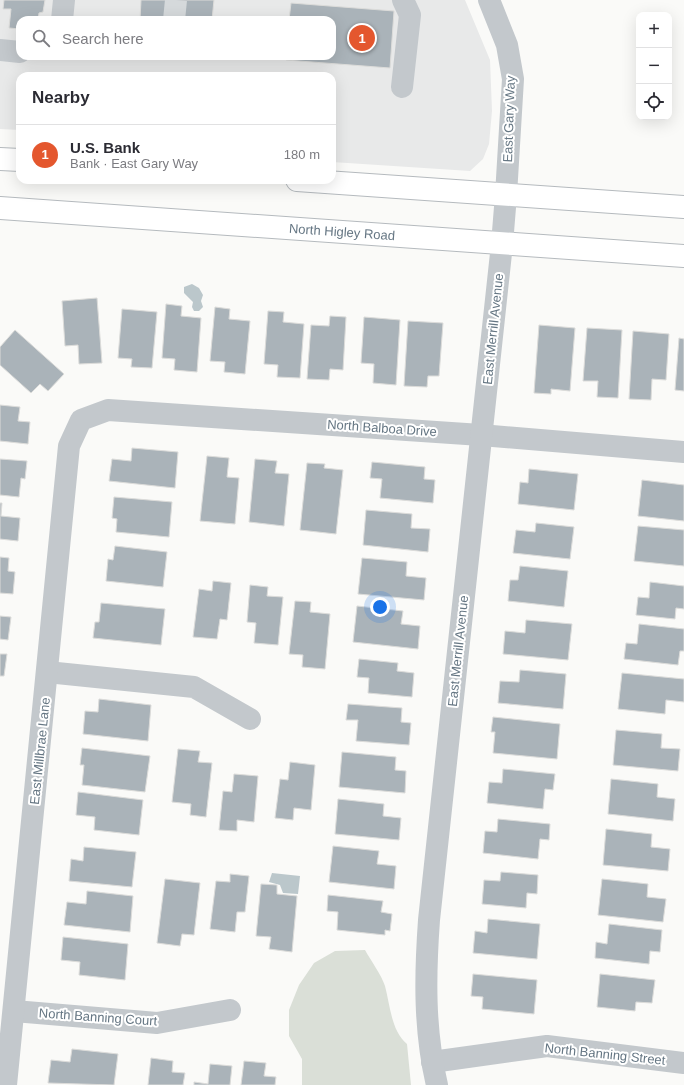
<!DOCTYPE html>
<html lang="en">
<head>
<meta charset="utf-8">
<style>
	body { margin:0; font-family:Arial,sans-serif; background:#f2f2f3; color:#2b2b33 }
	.controls { position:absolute; right:12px; top:12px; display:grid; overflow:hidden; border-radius:8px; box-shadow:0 4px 16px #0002 }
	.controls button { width:36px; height:36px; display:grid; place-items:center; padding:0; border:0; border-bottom:1px solid #e1e1e2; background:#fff; color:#2b2b33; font:20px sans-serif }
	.you { position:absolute; left:380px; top:607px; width:14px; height:14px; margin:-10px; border:3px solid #fff; border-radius:50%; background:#1a73e8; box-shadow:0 0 0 6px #1a73e833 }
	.badge { display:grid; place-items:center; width:26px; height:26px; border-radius:50%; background:#e4572e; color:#fff; font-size:13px; font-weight:700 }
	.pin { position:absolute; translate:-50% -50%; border:2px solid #fff; box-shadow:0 1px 4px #0006 }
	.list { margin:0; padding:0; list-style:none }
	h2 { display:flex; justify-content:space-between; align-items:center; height:52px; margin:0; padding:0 16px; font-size:17px }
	h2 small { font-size:13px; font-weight:400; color:#7c7c81 }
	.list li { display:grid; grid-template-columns:26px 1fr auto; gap:12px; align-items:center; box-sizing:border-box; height:60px; padding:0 16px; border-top:1px solid #e1e1e2 }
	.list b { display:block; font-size:15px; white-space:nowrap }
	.list p { margin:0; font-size:13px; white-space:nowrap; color:#7c7c81 }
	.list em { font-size:13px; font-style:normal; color:#7c7c81 }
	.icon { flex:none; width:22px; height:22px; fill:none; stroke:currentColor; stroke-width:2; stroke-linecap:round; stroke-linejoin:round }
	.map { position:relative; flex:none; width:684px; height:1085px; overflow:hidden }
	.search { position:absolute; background:#fff; box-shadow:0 4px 16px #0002; left:16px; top:16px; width:320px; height:44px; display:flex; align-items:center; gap:10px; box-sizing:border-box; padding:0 14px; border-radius:12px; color:#7c7c81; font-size:15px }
	.panel { position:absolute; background:#fff; box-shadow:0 4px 16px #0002; left:16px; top:72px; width:320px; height:112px; border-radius:12px }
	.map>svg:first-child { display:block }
	.built { fill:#e8e9e9; fill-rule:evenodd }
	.green { fill:#dadfd7 }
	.water { fill:#bbc7cb }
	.building { fill:#aab3b9; stroke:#dcdcda }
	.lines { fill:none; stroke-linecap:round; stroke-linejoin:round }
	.minor-tunnel { stroke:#d5d9db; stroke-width:22; stroke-dasharray:22 11; stroke-linecap:butt }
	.major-casing { stroke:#b5babe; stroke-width:24 }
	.minor { stroke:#c3c8cc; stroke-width:22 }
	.major { stroke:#fff; stroke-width:22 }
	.labels { text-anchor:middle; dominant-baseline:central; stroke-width:4; stroke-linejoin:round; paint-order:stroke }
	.street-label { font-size:13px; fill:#657683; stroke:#fff }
</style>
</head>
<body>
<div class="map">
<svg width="684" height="1085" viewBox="0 0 684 1085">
	<rect width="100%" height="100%" fill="#fafaf8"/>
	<!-- built -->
	<path class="built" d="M0 0H465L490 60 492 111 489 144 483 159 470 171 332 162V76H20V130L0 129ZM20 20H332V56H20Z"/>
	<!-- green -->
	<path class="green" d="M365 950C371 961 381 974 385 986 390 1004 391 1031 407 1044L411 1085H302V1059L289 1036V1010L299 985 314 963 335 951Z"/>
	<!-- water -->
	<g class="water">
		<path d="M192 284 199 288 203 295 201 301 203 307 199 311H194L192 307 193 302 184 293V287Z"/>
		<path d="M272 873 300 876 298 894 283 893 280 885 269 882Z"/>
	</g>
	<!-- building -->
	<g class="building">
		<path d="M4 0H45L43 12 39 13 38 20H20V29L9 28 11 9H3Z"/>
		<path d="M141 0H214L212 20H140Z"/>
		<path d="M291 3 394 11 390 68 286 60V56H332V20H289Z"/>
		<path d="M97 298 102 363 79 364 78 345 65 346 62 301Z"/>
		<path d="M166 304 182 306 181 316 201 318 197 372 174 370 175 359 162 358Z"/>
		<path d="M215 307 230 309 229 319 250 321 245 374 224 372 225 362 210 361Z"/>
		<path d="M122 309 157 312 152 368 131 367 132 359 118 358Z"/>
		<path d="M268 311 284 312 283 322 304 324 300 378 277 377 278 365 264 364Z"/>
		<path d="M330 316 346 317 343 370 330 369 329 380 307 379 311 325 329 326Z"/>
		<path d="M364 317 400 320 396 385 373 383 374 364 361 363Z"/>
		<path d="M408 321 443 323 439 376H428L427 387 404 386Z"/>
		<path d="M539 325 575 328 570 391 551 389V394L534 393Z"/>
		<path d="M587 328 622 330 618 398 597 397 598 381H583Z"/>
		<path d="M15 330 64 374 48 391 40 384 31 393 0 365V347Z"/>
		<path d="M633 331 669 334 666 380 652 379 651 400 629 399Z"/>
		<path d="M679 338 684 339V391L675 390Z"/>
		<path d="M0 405 20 407 18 421 30 422 28 444 0 441Z"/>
		<path d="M132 448 178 452 175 488 109 481 112 459 131 461Z"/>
		<path d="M207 456 229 458 227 477 239 478 235 524 200 521Z"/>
		<path d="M0 459 27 461 25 479 21 478 19 497 0 495Z"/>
		<path d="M255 459 277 461 275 473 289 474 284 526 249 522Z"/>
		<path d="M372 462 425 467 424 479 435 480 433 503 380 498 382 479 370 478Z"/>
		<path d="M307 463 325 464 324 468 343 470 336 534 300 530Z"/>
		<path d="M529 469 578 474 574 510 518 504 520 482 528 483Z"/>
		<path d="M642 480 684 485V521L638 516Z"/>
		<path d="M114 497 172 502 169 537 116 532 117 519 112 518Z"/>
		<path d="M0 503H2L1 516 20 518 18 541 0 539Z"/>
		<path d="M366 510 412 514 411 528 430 529 428 552 363 545Z"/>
		<path d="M536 523 574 527 570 559 513 553 516 530 535 532Z"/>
		<path d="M638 526 684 530V566L634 561Z"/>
		<path d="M115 546 167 552 163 587 106 581 108 559 113 560Z"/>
		<path d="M0 557 9 558 8 571 15 572 13 594 0 593Z"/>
		<path d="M362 558 407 562 406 576 426 578 424 600 358 594Z"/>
		<path d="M520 566 568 571 564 607 508 601 510 580H518Z"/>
		<path d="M213 581 231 583 227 620 220 619 217 639 193 637 199 589 212 591Z"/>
		<path d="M650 582 684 586V609L676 608 675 619 636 615 638 597 649 598Z"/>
		<path d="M250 585 268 587 267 596 283 597 278 645 254 643 256 623 247 622Z"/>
		<path d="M295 601 311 602 310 612 330 614 325 669 302 667 303 655 289 654Z"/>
		<path d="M101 603 165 609 161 645 93 638 95 622H99Z"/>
		<path d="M357 606 403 611 401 624 420 626 418 649 353 642Z"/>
		<path d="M0 616 11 617 8 640 0 639Z"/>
		<path d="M526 620 572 624 568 660 503 654 505 631 525 633Z"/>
		<path d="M639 624 684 629V651H680L678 665 624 659 626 643 637 644Z"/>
		<path d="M0 654H7L4 676H0Z"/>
		<path d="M359 659 398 663 397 671 414 673 412 697 368 693 369 678 357 677Z"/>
		<path d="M520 670 566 674 563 709 498 703 500 681 519 682Z"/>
		<path d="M622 673 684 679V702L666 700 665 714 618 709Z"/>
		<path d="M99 699 151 705 148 741 83 734 85 711 98 712Z"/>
		<path d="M348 704 402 708 401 722 411 723 409 745 356 741 358 720H346Z"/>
		<path d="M493 717 560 724 557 759 493 753 495 732H491Z"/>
		<path d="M616 730 662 734 661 748 680 749 678 771 613 765Z"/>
		<path d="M82 748 150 756 145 792 82 785 84 765H80Z"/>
		<path d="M178 749 200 751 198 762 212 763 206 817 190 815 191 804 172 802Z"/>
		<path d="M342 752 396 757 395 770 406 771 405 793 339 787Z"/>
		<path d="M290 762 315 765 311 810 294 808 293 820 275 818 280 779 288 780Z"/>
		<path d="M503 769 555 774 553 790 545 789 543 809 487 803 489 782 502 783Z"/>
		<path d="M234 774 258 776 254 822 237 820V831L219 830 223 791 232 792Z"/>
		<path d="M611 779 658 784 657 797 675 799 673 821 608 814Z"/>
		<path d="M78 792 143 800 139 835 94 830 95 817 76 815Z"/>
		<path d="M338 799 384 804 383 816 401 818 399 840 335 834Z"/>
		<path d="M498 819 550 824 549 840 540 839 538 859 483 853 485 831 497 832Z"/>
		<path d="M606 829 652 834 651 847 670 849 668 871 603 865Z"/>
		<path d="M333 846 379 851 377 864 396 866 394 889 329 882Z"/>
		<path d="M84 847 136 852 132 887 69 881 71 859 83 861Z"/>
		<path d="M501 872 538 875 537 894 527 893 526 908 482 904 484 880 500 881Z"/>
		<path d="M230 874 249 876 245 912H237L235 932 210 929 216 881 230 882Z"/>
		<path d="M165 879 200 883 194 935 182 934 180 946 157 943Z"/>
		<path d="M602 879 648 884 647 897 666 899 663 922 598 915Z"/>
		<path d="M261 884 277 885V894L297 896 292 952 269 949 271 937 256 936Z"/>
		<path d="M87 891 133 896 130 932 64 925 67 902 86 904Z"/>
		<path d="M328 895 383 901 381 912 392 914 390 931 385 930V935L337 930 338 912 327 911Z"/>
		<path d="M488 919 540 924 537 959 473 953 475 931 487 933Z"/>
		<path d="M609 924 662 930 660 952 650 951 649 964 595 958 596 942 607 944Z"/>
		<path d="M63 937 128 944 125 980 79 975 80 962 61 960Z"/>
		<path d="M473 974 537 980 534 1014 482 1009 483 997 471 996Z"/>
		<path d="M600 974 655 980 652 1003 636 1002 635 1011 597 1007Z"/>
		<path d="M72 1049 118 1054 114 1085 48 1083 51 1060 70 1062Z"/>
		<path d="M151 1058 173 1061 172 1072 185 1073 183 1085H148Z"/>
		<path d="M244 1061 266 1063 264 1076 276 1077 275 1085H241Z"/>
		<path d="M210 1064 232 1066 230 1085H194V1082L208 1084Z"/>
	</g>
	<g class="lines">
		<!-- minor-tunnel -->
		<path class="minor-tunnel" d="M174 20 176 0"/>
		<defs>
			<g id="major">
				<path d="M0 159 20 160"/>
				<path d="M297 180 684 207"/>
				<path d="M0 208 684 256"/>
			</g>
		</defs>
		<!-- major casing -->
		<use href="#major" class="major-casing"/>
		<!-- minor -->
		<g class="minor">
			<path d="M62 20 64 0"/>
			<path d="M0 50 20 52"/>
			<path d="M402 87 410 15 403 0"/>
			<path d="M47 672 194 687 250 719"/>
			<path d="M14 1011 157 1023 230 1010"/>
			<path d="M432 1062 547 1046 684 1063"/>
			<path d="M6 1085 69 446 81 420 108 410 481 435 684 452"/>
			<path d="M437 1085C424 1030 425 976 429 920L502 244 506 195 513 79 507 45 489 0"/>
		</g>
		<!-- major -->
		<use href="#major" class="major"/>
	</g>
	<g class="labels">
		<!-- street labels -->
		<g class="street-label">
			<text transform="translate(509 119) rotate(-88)">East Gary Way</text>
			<text transform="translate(342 232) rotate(4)">North Higley Road</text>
			<text transform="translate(493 329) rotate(-84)">East Merrill Avenue</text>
			<text transform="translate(382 428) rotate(4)">North Balboa Drive</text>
			<text transform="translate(458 651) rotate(-84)">East Merrill Avenue</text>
			<text transform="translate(40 751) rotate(-84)">East Millbrae Lane</text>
			<text transform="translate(98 1017) rotate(4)">North Banning Court</text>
			<text transform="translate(605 1054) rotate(6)">North Banning Street</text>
		</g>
	</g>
</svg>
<div class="controls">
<button>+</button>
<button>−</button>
<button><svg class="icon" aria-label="locate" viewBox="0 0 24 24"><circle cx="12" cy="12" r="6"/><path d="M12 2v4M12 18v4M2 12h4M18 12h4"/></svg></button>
</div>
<div class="you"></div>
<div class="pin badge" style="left:362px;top:38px">1</div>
<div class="search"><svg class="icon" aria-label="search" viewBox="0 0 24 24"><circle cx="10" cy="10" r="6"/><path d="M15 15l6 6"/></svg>Search here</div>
<section class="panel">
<h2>Nearby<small></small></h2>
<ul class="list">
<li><span class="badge">1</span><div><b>U.S. Bank</b><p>Bank · East Gary Way</p></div><em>180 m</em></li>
</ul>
</section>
</div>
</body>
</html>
